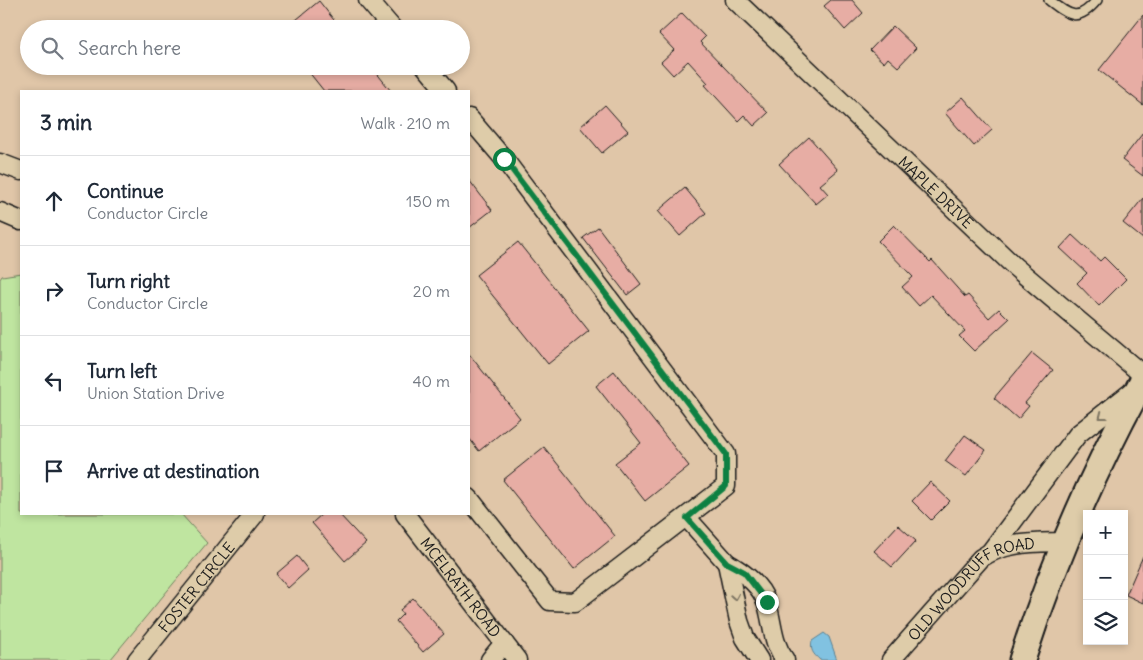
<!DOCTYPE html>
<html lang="en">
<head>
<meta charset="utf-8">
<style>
	body { margin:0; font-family:Delius,sans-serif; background:#f2f2f3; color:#1f2937 }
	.controls { position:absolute; right:15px; bottom:15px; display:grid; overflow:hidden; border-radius:0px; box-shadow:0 2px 8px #0003 }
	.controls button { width:45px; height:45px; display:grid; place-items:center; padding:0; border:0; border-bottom:1px solid #e0e1e3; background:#fff; color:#1f2937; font:25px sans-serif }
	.stop { position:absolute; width:15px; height:15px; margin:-11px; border:4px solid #0b8043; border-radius:50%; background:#fff }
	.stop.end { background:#0b8043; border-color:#fff; box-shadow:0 1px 5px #0008 }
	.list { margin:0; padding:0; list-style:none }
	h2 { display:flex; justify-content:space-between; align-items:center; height:65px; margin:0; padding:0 20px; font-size:21px }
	h2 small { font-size:16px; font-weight:400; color:#747a83 }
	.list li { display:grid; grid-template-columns:32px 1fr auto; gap:15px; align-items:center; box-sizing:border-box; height:90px; padding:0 20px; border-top:1px solid #e0e1e3 }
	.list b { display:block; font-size:19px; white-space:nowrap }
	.list p { margin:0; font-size:16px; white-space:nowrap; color:#747a83 }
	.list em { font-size:16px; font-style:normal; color:#747a83 }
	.icon { flex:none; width:28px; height:28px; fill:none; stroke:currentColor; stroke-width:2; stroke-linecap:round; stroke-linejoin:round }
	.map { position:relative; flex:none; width:1143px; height:660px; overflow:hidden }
	.search { position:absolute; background:#fff; box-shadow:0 2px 8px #0003; left:20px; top:20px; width:450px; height:55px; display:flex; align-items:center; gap:12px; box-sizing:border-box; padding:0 18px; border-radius:28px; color:#747a83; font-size:19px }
	.panel { position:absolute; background:#fff; box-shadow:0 2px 8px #0003; left:20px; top:90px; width:450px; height:425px; border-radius:0px }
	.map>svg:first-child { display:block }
	.green { fill:#bfe5a0; stroke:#6e805e }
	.water { fill:#81c2e1; stroke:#598092 }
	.building { fill:#e7ada4; stroke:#1c1c1c }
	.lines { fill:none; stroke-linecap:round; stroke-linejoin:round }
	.service-casing { stroke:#1c1c1c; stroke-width:12 }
	.minor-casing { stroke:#1c1c1c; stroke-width:21 }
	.secondary-casing { stroke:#1c1c1c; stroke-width:29 }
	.service { stroke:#decca9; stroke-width:9 }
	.minor { stroke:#decca9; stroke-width:18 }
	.secondary { stroke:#decca9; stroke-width:25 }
	.oneway { stroke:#7d7462 }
	.route { stroke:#0b8043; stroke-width:6 }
	.labels { text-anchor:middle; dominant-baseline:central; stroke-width:4; stroke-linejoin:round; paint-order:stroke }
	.street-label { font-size:15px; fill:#1c1c1c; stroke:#decca9 }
</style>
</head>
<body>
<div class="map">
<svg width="1143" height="660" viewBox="0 0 1143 660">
	<rect width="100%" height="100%" fill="#e0c6a8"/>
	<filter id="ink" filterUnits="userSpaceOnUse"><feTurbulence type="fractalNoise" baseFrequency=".02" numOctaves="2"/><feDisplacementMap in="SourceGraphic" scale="10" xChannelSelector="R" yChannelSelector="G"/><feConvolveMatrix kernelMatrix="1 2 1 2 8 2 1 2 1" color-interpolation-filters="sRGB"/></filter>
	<g filter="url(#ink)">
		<!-- green -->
		<path class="green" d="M21 273V514H181L207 543 110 660H0V279L2 276Z"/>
		<!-- water -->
		<path class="water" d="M824 633 829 637 837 660H820C813 654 810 650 812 641Z"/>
		<!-- building -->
		<g class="building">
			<path d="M831 0H852L863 13 845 30 824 6Z"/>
			<path d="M319 1 341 29H285Z"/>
			<path d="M682 13 705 37 700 42 768 113 754 126 744 115 738 121 705 85 708 83 688 61 673 75 661 62 674 50 659 34Z"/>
			<path d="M1143 15V105L1099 70Z"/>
			<path d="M893 26 916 48 898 67 888 58 884 63 870 50Z"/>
			<path d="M304 66H371L391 91H324Z"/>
			<path d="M963 97 992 130 974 146 945 113Z"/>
			<path d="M605 105 628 131 602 153 580 127Z"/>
			<path d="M1143 133V176L1122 160Z"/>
			<path d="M809 137 838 170 820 185 828 194 816 204 779 164Z"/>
			<path d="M469 180 492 210 469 228Z"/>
			<path d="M685 188 706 213 680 236 658 211Z"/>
			<path d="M1143 198V239L1123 223Z"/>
			<path d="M894 225 930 262 932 260 965 297 968 295 989 318 999 309 1009 319 974 351 959 336 965 331 931 295 919 306 902 287 913 277 878 241Z"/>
			<path d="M598 227 641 284 627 295 583 238Z"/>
			<path d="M1072 235 1100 261 1104 257 1126 279 1099 306 1077 283 1087 273 1060 248Z"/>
			<path d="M518 242 589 331 548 364 476 275Z"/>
			<path d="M1032 353 1053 370 1025 403 1029 406 1018 419 994 398Z"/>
			<path d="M469 354 520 418 479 451 469 438Z"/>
			<path d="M614 371 689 466 645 501 615 463 641 443 596 386Z"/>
			<path d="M965 435 986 450 966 476 945 461Z"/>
			<path d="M544 447 615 536 574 569 503 480Z"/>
			<path d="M930 482 950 501 931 520 912 501Z"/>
			<path d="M322 514H339L366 543 345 561 312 523Z"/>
			<path d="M898 525 916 541 892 567 874 551Z"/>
			<path d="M297 556 308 570 288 588 276 574Z"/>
			<path d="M1143 556V603L1126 595Z"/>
			<path d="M413 598 444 634 423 652 396 621 403 614 400 610Z"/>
		</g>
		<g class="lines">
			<defs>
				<path id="service" d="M1049 0C1070 16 1078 23 1097 0"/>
				<g id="minor">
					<path d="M368 0 393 29"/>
					<path id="s1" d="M735 0 1015 267 1143 375"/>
					<path d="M425 66 446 91"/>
					<path d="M469 118 504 159 726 454V486L575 602 550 601 469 498"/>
					<path d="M0 163 21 171"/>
					<path d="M0 212 21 221"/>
					<path id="s2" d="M405 514 517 660"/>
					<path d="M687 518 727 563"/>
					<path d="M991 551 1078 434 1134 390"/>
					<path id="s3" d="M137 660 255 514"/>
					<path d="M490 660 504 643"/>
					<path d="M759 660 745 638 739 621 727 563C743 572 762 586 767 604 773 624 772 643 785 660"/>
					<path id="s4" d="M891 660 981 558C1005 541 1037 543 1065 542"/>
				</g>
				<path id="secondary" d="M1022 660C1053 563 1094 470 1143 380"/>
			</defs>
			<!-- service casing -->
			<use href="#service" class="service-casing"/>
			<!-- minor casing -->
			<use href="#minor" class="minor-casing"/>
			<!-- secondary casing -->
			<use href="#secondary" class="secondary-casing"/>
			<!-- service -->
			<use href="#service" class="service"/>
			<!-- minor -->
			<use href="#minor" class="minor"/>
			<!-- secondary -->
			<use href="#secondary" class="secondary"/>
		</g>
		<!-- one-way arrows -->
		<defs><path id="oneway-chevron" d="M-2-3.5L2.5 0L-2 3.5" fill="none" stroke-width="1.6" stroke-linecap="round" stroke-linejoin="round" transform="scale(1.25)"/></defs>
		<g class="oneway">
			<use href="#oneway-chevron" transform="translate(1102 416) rotate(142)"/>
			<use href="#oneway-chevron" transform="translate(735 597) rotate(80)"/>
		</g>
	</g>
	<g class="lines" filter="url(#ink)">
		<!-- route -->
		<path class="route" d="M504 159 726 454V486L687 518 727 563 744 572 767 602"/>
	</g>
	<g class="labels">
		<!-- street labels -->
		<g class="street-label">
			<text stroke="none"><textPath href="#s1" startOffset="278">MAPLE DRIVE</textPath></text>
			<text stroke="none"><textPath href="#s3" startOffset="94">FOSTER CIRCLE</textPath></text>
			<text stroke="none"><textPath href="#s2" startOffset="92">MCELRATH ROAD</textPath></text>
			<text stroke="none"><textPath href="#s4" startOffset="111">OLD WOODRUFF ROAD</textPath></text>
		</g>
	</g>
</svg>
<div class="controls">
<button>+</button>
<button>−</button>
<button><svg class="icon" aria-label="layers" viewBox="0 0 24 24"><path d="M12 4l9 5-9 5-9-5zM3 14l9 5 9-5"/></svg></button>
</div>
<div class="stop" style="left:504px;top:159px"></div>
<div class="stop end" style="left:767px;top:602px"></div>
<div class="search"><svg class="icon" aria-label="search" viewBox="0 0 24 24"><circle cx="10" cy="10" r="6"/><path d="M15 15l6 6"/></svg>Search here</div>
<section class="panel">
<h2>3 min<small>Walk · 210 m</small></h2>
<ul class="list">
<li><svg class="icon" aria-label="ahead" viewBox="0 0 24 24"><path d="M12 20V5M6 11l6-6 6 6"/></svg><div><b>Continue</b><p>Conductor Circle</p></div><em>150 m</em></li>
<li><svg class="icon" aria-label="right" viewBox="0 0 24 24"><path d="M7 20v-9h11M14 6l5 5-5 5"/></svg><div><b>Turn right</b><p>Conductor Circle</p></div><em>20 m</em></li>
<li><svg class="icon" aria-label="left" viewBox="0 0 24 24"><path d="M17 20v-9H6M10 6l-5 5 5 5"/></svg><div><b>Turn left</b><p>Union Station Drive</p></div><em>40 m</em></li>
<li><svg class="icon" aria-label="arrive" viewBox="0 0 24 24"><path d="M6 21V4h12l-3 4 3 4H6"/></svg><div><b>Arrive at destination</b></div></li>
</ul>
</section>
</div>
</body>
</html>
